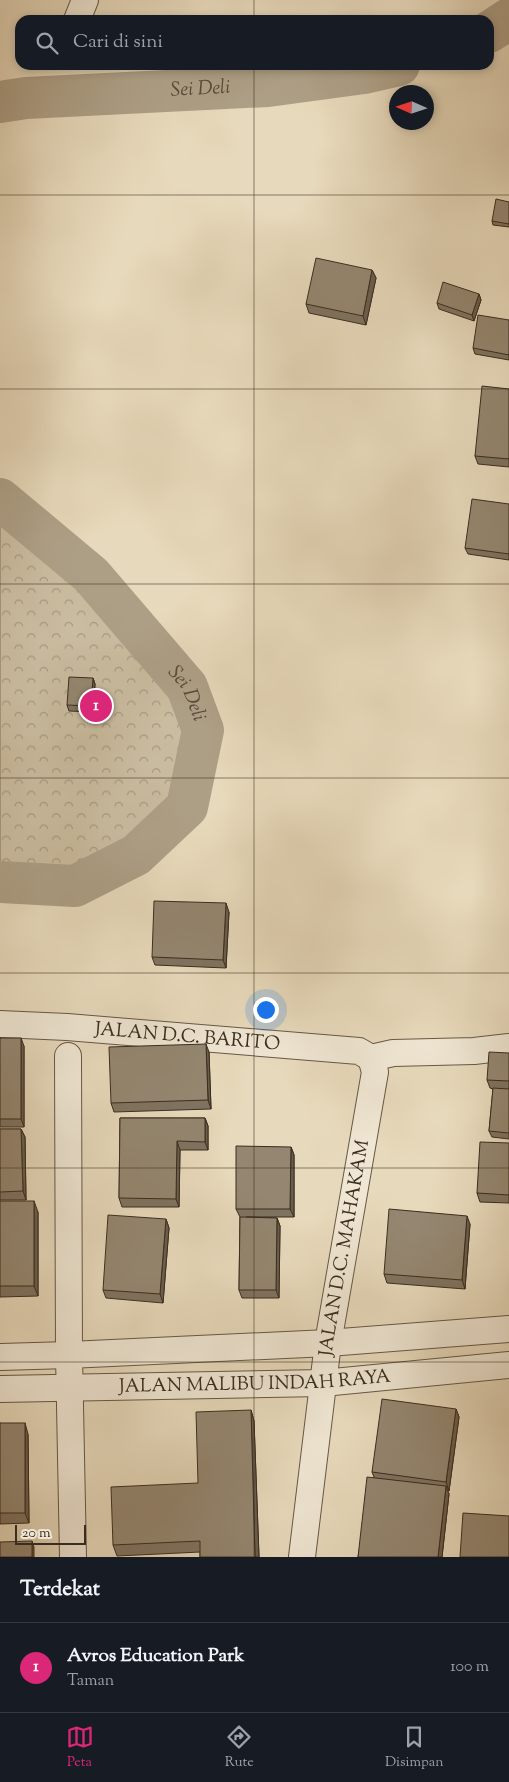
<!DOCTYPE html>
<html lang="id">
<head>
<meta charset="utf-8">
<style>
	body { margin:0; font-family:"Sorts Mill Goudy",serif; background:#20242c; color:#f1f3f6 }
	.compass { position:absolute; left:389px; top:85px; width:45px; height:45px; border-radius:50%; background:#171b24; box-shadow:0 2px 8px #0003; rotate:273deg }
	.scale { position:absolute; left:15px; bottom:12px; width:71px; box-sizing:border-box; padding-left:5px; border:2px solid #3b2d1f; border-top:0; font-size:14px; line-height:18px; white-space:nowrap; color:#3b2d1f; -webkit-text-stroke:4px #efe6d3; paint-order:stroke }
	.you { position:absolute; left:265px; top:1009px; width:18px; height:18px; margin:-12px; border:4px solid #fff; border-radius:50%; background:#1a73e8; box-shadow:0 0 0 8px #1a73e833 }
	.badge { display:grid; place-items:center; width:32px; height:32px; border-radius:50%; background:#db2777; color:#fff; font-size:16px; font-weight:700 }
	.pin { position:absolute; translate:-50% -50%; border:2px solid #fff; box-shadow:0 1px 5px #0006 }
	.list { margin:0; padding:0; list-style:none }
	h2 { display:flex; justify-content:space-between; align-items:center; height:65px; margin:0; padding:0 20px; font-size:21px }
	h2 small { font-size:16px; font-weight:400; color:#9ea1a6 }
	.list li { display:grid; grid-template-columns:32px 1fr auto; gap:15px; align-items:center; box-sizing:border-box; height:90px; padding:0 20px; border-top:1px solid #363941 }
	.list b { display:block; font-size:19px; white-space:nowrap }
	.list p { margin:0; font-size:16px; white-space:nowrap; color:#9ea1a6 }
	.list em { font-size:16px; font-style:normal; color:#9ea1a6 }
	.icon { flex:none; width:28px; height:28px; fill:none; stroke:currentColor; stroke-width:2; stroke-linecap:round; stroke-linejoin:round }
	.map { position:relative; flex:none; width:509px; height:1557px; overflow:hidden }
	.search { position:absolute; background:#171b24; box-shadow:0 2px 8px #0003; left:15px; right:15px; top:15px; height:55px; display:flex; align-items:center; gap:12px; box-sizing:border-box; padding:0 18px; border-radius:15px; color:#9ea1a6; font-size:19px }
	.sheet { height:155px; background:#171b24 }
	nav { display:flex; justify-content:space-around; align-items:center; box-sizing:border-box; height:70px; border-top:1px solid #363941; background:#171b24; font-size:14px; color:#9ea1a6 }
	nav a { display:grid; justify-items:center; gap:2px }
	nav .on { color:#db2777 }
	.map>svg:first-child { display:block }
	.park { fill:url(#park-crowns); stroke:#827460 }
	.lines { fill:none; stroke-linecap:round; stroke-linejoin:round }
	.river { stroke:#ad9f86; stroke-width:42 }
	.minor-casing { stroke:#665846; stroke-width:28 }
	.minor { stroke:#efe6d3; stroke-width:26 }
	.wall { fill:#7f7360; stroke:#3b2d1f }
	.shaded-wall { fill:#685e4e; stroke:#3b2d1f }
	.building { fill:#948670; stroke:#3b2d1f }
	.grid { fill:none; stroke:#3b2d1f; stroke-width:1; stroke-opacity:0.55 }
	.labels { text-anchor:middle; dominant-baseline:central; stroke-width:4.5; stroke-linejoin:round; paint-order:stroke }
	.street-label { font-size:19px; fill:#3b2d1f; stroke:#efe6d3 }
	.water-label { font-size:20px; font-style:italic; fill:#584a39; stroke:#efe6d3 }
</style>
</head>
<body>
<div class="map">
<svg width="509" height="1557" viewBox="0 0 509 1557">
	<defs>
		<pattern id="park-crowns" width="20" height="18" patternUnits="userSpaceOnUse" patternTransform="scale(1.25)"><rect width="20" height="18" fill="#cabca0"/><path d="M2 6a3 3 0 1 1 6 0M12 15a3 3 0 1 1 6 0" fill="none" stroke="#a59982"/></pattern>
	</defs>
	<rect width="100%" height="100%" fill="#e7d9bb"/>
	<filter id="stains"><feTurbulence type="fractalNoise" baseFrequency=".004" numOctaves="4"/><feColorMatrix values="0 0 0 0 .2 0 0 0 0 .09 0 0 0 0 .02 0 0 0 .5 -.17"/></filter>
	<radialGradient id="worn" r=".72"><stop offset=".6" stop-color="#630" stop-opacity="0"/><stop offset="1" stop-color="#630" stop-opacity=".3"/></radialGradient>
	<!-- park -->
	<path class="park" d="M0 499 91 575 182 682 203 730 187 807 136 855 75 886 17 883 0 879Z"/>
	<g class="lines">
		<!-- river -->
		<g class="river">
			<path d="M489 32 509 19"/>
			<path id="s1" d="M0 102 26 98 268 86 364 73 399 65"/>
			<path id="s2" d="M0 499 91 575 187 687 203 730 187 807 136 855 75 886 0 882"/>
		</g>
		<defs>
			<g id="minor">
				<path d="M77 20 85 0"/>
				<path id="s3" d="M0 1024 67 1027 359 1051 371 1058"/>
				<path d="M68 1056 69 1355 73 1557"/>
				<path d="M371 1058 393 1053 474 1051 509 1047"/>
				<path d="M0 1357 69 1355 328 1343 509 1329"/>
				<path id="s4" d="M0 1389 323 1383 509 1365"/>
				<path id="s5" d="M302 1557 328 1343 375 1072 371 1058"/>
			</g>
		</defs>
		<!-- minor casing -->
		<use href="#minor" class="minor-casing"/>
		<!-- minor -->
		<use href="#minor" class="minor"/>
	</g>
	<!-- wall -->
	<g class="wall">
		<path d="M509 202V227L493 225 492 221Z"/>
		<path d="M372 270 376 278 366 325 309 313 306 304Z"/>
		<path d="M479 294 481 300 474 321 439 309 437 303Z"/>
		<path d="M509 320V360L475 354 473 348Z"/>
		<path d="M509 389V467L478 464 475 456Z"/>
		<path d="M509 504V560L468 554 465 548Z"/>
		<path d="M93 678 95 684 93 712 69 711 67 705Z"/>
		<path d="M229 912 226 968 155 965 152 957Z"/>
		<path d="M0 1038 24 1046V1127H0Z"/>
		<path d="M209 1052 211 1109 114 1112 111 1103Z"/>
		<path d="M509 1053V1139L492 1137 489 1131 493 1089 490 1088 487 1080Z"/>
		<path d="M120 1118H205L208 1126V1150H180L179 1207H122L119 1198Z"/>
		<path d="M0 1129H21L25 1137 26 1200H0Z"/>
		<path d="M509 1143V1203L480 1202 477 1193Z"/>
		<path d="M291 1147 294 1155V1217H246L277 1218 280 1226 279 1298H242L239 1290 240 1217 236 1209Z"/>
		<path d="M0 1201 38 1212V1296L0 1297Z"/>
		<path d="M166 1219 169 1228 163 1303 106 1298 103 1290Z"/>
		<path d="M470 1224 465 1289 387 1283 384 1274Z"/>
		<path d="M456 1409 459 1417 449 1491 447 1490 449 1494 442 1557H358L374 1477 372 1472Z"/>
		<path d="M251 1410 254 1421 259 1557H200V1552L117 1556 113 1545 198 1483Z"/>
		<path d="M0 1423 28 1434 29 1523 0 1524Z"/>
	</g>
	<!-- shaded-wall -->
	<g class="shaded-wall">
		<path d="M372 270 376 278 366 325 363 316Z"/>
		<path d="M479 294 481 300 474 321 472 315Z"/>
		<path d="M93 678 95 684 93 712 91 706Z"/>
		<path d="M226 903 229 912 226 968 223 960Z"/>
		<path d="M21 1038 24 1046V1127L21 1119Z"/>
		<path d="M206 1044 209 1052 211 1109 208 1100Z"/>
		<path d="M205 1118 208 1126V1150L205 1142Z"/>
		<path d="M21 1129 25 1137 26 1200 23 1191Z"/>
		<path d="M177 1141 180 1150 179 1207 176 1199Z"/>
		<path d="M291 1147 294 1155V1217L290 1209Z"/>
		<path d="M34 1201 38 1212V1296L34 1286Z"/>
		<path d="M467 1216 470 1224 465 1289 462 1280Z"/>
		<path d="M277 1218 280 1226 279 1298 276 1290Z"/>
		<path d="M166 1219 169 1228 163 1303 160 1294Z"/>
		<path d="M456 1409 459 1417 449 1491 446 1482Z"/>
		<path d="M251 1410 254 1421 259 1557H255Z"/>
		<path d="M25 1423 28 1434 29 1523 25 1513Z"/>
		<path d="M446 1486 449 1494 442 1557H438Z"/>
		<path d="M32 1541 34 1547V1557H32Z"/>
	</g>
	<!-- building -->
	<g class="building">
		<path d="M496 199 509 202V224L492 221Z"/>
		<path d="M316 258 372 270 363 316 306 304Z"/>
		<path d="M443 282 479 294 472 315 437 303Z"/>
		<path d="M478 315 509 320V355L473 348Z"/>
		<path d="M482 386 509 389V459L475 456Z"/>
		<path d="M472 499 509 504V554L465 548Z"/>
		<path d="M69 677 93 678 91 706 67 705Z"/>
		<path d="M154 901 226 903 223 960 152 957Z"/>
		<rect x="0" y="1038" width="21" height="81"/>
		<path d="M206 1044 208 1100 111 1103 109 1047Z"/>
		<path d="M489 1052 509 1053V1081L487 1080Z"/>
		<path d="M493 1088 509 1089V1133L489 1131Z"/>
		<path d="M120 1118H205V1142L177 1141 176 1199 119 1198Z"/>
		<path d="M0 1129H21L23 1191 0 1192Z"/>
		<path d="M480 1142 509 1143V1195L477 1193Z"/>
		<path d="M236 1146 291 1147 290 1209H236Z"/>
		<rect x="0" y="1201" width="34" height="85"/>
		<path d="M389 1209 467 1216 462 1280 384 1274Z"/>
		<path d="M108 1215 166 1219 160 1294 103 1290Z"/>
		<path d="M240 1217 277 1218 276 1290H239Z"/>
		<path d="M382 1399 456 1409 446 1482 372 1472Z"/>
		<path d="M251 1410 255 1557H200V1541L113 1545 111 1487 198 1483 196 1412Z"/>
		<rect x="0" y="1423" width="25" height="90"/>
		<path d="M367 1477 446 1486 438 1557H358Z"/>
		<path d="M463 1513 509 1516V1557H460Z"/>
		<path d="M32 1541V1557H0V1542Z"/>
	</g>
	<!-- grid -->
	<path class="grid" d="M254 0V20M254 65V1557M0 195H509M0 389H509M0 584H509M0 778H509M0 973H509M0 1168H509M0 1362H509"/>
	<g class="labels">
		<!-- street labels -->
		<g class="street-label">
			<text stroke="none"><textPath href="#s3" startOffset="188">JALAN D.C. BARITO</textPath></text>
			<text stroke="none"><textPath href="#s5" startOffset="312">JALAN D.C. MAHAKAM</textPath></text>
			<text stroke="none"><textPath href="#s4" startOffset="255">JALAN MALIBU INDAH RAYA</textPath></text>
		</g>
		<!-- water labels -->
		<g class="water-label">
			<text stroke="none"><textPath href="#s1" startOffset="201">Sei Deli</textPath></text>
			<text stroke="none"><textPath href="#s2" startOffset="272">Sei Deli</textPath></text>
		</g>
	</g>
	<rect width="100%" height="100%" filter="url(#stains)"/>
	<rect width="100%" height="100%" fill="url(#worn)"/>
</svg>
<svg class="compass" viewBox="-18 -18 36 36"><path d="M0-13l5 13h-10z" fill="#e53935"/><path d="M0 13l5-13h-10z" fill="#9ea1a6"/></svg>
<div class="scale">20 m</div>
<div class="you"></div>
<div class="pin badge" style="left:96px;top:706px">1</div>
<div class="search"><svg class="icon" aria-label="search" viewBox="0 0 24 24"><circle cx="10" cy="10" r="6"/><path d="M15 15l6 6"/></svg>Cari di sini</div>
</div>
<section class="sheet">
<h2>Terdekat<small></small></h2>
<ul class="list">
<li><span class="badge">1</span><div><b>Avros Education Park</b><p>Taman</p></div><em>100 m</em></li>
</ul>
</section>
<nav>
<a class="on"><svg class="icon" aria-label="map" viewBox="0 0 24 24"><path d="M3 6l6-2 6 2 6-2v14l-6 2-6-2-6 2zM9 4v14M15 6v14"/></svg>Peta</a>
<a><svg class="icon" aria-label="directions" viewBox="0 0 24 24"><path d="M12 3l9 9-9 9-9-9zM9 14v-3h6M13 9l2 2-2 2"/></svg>Rute</a>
<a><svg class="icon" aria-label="saved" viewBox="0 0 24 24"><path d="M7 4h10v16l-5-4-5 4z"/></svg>Disimpan</a>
</nav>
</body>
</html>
